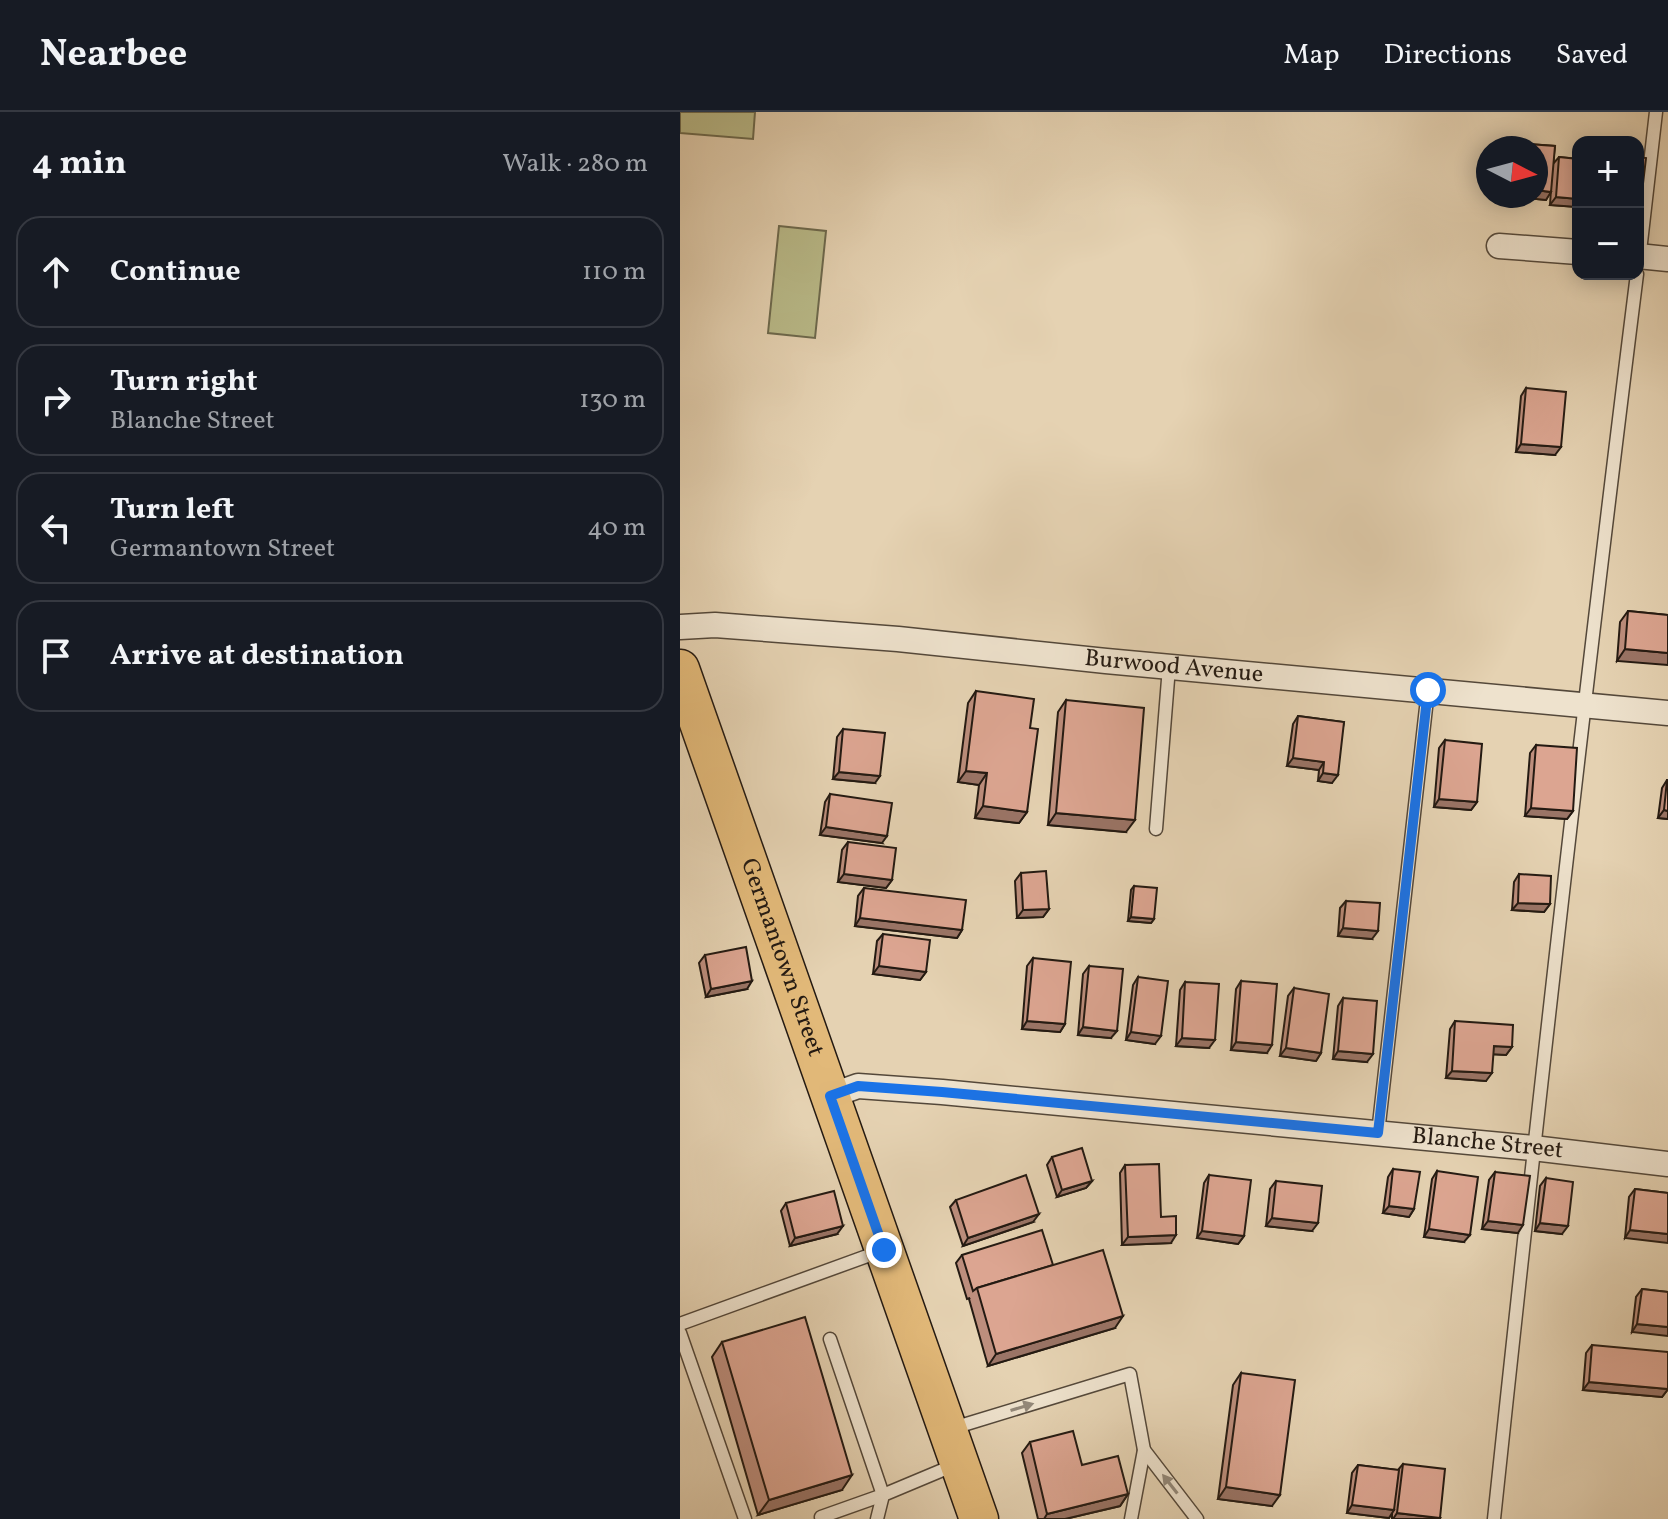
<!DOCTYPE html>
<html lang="en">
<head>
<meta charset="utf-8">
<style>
	body { margin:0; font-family:Vollkorn,serif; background:#242831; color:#f1f3f6 }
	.controls { position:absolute; right:24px; top:24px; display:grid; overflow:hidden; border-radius:16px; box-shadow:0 4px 20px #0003 }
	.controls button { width:72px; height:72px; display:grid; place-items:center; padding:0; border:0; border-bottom:2px solid #363941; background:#171b24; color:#f1f3f6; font:40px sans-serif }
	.compass { position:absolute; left:796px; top:24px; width:72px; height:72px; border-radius:50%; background:#171b24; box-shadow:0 4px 20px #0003; rotate:96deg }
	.stop { position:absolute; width:24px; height:24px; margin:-18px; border:6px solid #1a73e8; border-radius:50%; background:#fff }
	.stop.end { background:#1a73e8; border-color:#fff; box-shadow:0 2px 8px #0008 }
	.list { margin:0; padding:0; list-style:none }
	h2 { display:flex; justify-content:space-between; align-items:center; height:104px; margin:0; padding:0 32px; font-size:34px }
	h2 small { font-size:26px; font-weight:400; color:#9ea1a6 }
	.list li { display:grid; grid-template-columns:52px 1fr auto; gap:24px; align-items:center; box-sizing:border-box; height:112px; margin:0 16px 16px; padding:0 16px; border:2px solid #363941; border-radius:24px }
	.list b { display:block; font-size:30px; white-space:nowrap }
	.list p { margin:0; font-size:26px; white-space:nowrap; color:#9ea1a6 }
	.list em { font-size:26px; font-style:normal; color:#9ea1a6 }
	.icon { flex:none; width:44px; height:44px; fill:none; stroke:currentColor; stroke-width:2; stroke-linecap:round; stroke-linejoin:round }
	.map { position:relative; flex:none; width:988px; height:1407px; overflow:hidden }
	header { display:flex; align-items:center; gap:48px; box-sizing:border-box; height:112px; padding:0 40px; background:#171b24; border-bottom:2px solid #363941 }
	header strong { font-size:38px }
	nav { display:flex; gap:44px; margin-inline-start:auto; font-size:28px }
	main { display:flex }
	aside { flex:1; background:#171b24 }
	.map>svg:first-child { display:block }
	.green { fill:#b9ba89; stroke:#6e6a4e; stroke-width:2 }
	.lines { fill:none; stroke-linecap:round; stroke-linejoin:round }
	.service-casing { stroke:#54483a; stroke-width:15 }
	.minor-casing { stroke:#54483a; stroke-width:27 }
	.primary-casing { stroke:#241a12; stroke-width:41 }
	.service { stroke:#eee2cd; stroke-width:12 }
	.minor { stroke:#eee2cd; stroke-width:24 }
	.primary { stroke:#e2b979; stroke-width:38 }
	.wall { fill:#bd8e7d; stroke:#241a12; stroke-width:2 }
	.shaded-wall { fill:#9a7466; stroke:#241a12; stroke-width:2 }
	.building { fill:#dca591; stroke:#241a12; stroke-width:2 }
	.oneway { fill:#938879 }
	.route { stroke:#1a73e8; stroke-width:10 }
	.labels { text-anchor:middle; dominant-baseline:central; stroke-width:7; stroke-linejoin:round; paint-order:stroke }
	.street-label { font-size:24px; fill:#241a12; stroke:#eee2cd }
</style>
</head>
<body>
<header>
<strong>Nearbee</strong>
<nav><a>Map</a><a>Directions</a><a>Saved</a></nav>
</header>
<main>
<aside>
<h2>4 min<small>Walk · 280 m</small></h2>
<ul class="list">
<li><svg class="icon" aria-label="ahead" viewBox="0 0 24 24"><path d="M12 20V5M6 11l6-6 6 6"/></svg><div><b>Continue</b></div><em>110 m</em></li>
<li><svg class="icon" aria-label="right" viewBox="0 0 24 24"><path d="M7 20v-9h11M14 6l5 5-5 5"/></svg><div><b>Turn right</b><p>Blanche Street</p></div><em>130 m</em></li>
<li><svg class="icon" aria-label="left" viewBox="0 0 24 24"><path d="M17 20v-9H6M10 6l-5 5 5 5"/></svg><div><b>Turn left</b><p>Germantown Street</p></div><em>40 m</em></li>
<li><svg class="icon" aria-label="arrive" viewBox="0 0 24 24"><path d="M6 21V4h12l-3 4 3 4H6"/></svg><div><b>Arrive at destination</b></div></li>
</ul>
</aside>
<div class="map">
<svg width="988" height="1407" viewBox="0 0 988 1407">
	<rect width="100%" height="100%" fill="#e5d2b2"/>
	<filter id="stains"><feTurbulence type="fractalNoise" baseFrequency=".0025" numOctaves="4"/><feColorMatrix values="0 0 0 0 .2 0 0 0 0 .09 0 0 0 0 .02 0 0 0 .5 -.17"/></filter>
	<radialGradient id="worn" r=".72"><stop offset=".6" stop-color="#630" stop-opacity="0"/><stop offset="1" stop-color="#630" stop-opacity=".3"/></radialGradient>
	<!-- green -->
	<g class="green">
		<path d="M0 0H75L73 27 0 21Z"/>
		<path d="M99 114 146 119 135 226 88 221Z"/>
	</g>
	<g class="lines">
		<defs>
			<g id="service">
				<path d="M959 148 976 0"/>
				<path d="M476 717 489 555"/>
				<path d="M698 1021 748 578"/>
				<path d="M0 1212 201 1139"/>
				<path d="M0 1221 65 1407"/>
				<path d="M270 1317 450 1262 464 1338 451 1407"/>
				<path d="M464 1338 517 1407"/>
				<path d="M141 1405 203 1383 150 1227"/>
				<path d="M197 1407 203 1383 277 1352"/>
				<path d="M814 1407C858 992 905 577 957 162"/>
			</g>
			<g id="minor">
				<path d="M819 134 898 140"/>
				<path d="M958 144 988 147"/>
				<path id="s1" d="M0 515 35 513 218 527 426 549 988 601"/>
				<path id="s2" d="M150 984 178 974 262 980 853 1036 988 1052"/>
			</g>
			<g id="primary">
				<path id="s3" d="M0 557 299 1407"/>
			</g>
		</defs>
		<!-- service casing -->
		<use href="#service" class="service-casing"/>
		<!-- minor casing -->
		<use href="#minor" class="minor-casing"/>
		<!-- primary casing -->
		<use href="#primary" class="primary-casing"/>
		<!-- service -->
		<use href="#service" class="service"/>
		<!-- minor -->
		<use href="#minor" class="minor"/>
		<!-- primary -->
		<use href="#primary" class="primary"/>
	</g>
	<!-- wall -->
	<g class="wall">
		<path d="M848 32 875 34 873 52 879 45 898 47 897 95 870 93 871 77 866 88 838 85V84H856V36H845Z"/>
		<path d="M846 276 875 343 836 340 841 284Z"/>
		<path d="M948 499 988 503 937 549 940 510Z"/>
		<path d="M296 579 350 616 347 700 339 711 295 706 299 673 278 670 288 591Z"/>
		<path d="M386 588 446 720 368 713 378 600Z"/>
		<path d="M618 604 664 610 652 671 638 669 639 658 607 654 613 612Z"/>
		<path d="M163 617 195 671 153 667 157 625Z"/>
		<path d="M765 628 797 690 791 698 754 695 759 636Z"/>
		<path d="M856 633 893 699 887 707 845 704 850 641Z"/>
		<path d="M987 668H988V707L978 706 982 676Z"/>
		<path d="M150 682 202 731 140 723 145 690Z"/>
		<path d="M168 730 212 768 206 776 158 770 162 738Z"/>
		<path d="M341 761 369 797 363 805 337 806 335 769Z"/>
		<path d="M839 762 870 792 864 800 832 798 834 770Z"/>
		<path d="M454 774 474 807 471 811 448 809 451 778Z"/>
		<path d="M184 776 282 818 277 826 175 814 178 784Z"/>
		<path d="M666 789 692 827 658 824 660 796Z"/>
		<path d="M203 822 246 860 240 868 193 862 197 829Z"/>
		<path d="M25 843 67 877 26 885 19 851Z"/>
		<path d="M353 846 385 912 380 920 342 917 347 854Z"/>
		<path d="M409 854 431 926 398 923 403 862Z"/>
		<path d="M458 865 475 932 446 928 453 873Z"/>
		<path d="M561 869 587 941 551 938 556 877Z"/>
		<path d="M505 870 529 936 496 934 500 878Z"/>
		<path d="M614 876 641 941 636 949 600 944 608 884Z"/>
		<path d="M663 886 687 950 653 947 658 894Z"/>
		<path d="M775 909 832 935 826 943 813 942 806 969 766 966 770 917Z"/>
		<path d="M372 1045 412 1069 406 1076 377 1085 367 1053Z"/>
		<path d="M445 1053 481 1105 491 1131 442 1133 440 1061Z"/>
		<path d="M713 1057 734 1097 729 1105 703 1101 708 1065Z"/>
		<path d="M757 1059 784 1130 744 1125 752 1067Z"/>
		<path d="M815 1060 838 1121 802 1117 809 1068Z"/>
		<path d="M529 1063 564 1124 558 1132 517 1126 524 1071Z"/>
		<path d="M866 1066 882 1122 855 1119 860 1074Z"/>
		<path d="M596 1069 632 1119 586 1114 590 1077Z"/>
		<path d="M955 1077 988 1081 945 1126 949 1085Z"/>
		<path d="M276 1088 353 1110 283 1134 270 1095Z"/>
		<path d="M106 1091 157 1122 110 1134 101 1099Z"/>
		<path d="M282 1143 373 1153 435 1216 308 1254 289 1187 290 1186 287 1187 276 1151Z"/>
		<path d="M962 1177 988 1180 952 1220 956 1185Z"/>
		<path d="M42 1230 162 1378 78 1403 32 1245Z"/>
		<path d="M912 1233 988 1277 982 1285 903 1278 906 1241Z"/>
		<path d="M561 1261 592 1394 538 1387 553 1273Z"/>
		<path d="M350 1330 402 1353 448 1382 440 1394 385 1407H358L342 1341Z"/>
		<path d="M723 1352 760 1406 759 1407H712V1400L709 1406 667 1401 672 1361 678 1353 718 1358Z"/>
	</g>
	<!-- shaded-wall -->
	<g class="shaded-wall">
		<path d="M856 78 871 80 866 88 838 85 839 84H856Z"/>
		<path d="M876 85 898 87V94L897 95 870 93Z"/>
		<path d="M841 332 881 335 875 343 836 340Z"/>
		<path d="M945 537 988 541V553L937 549Z"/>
		<path d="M613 646 644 650 639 658 607 654Z"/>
		<path d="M286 659 307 661 299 673 278 670Z"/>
		<path d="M159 660 200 664 195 671 153 667Z"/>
		<path d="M643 661 658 663 652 671 638 669Z"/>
		<path d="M759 687 797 690 791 698 754 695Z"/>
		<path d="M303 694 347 700 339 711 295 706Z"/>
		<path d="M851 696 893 699 887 707 845 704Z"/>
		<path d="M984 698 988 699V707L978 706Z"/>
		<path d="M376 701 455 708 446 720 368 713Z"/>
		<path d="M146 715 207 724 202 731 140 723Z"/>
		<path d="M164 762 212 768 206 776 158 770Z"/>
		<path d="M838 791 870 792 864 800 832 798Z"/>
		<path d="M369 797 363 805 337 806 343 798Z"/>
		<path d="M451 805 474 807 471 811 448 809Z"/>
		<path d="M180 806 282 818 277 826 175 814Z"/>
		<path d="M663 816 698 819 692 827 658 824Z"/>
		<path d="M199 854 246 860 240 868 193 862Z"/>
		<path d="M72 869 67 877 26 885 31 877Z"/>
		<path d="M347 909 385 912 380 920 342 917Z"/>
		<path d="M403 915 437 919 431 926 398 923Z"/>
		<path d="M451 920 481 924 475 932 446 928Z"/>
		<path d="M502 926 535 928 529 936 496 934Z"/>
		<path d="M556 930 592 933 587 941 551 938Z"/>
		<path d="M814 934 832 935 826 943 808 942Z"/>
		<path d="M606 936 641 941 636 949 600 944Z"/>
		<path d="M658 939 693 942 687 950 653 947Z"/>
		<path d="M772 959 812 961 806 969 766 966Z"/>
		<path d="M412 1069 406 1076 377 1085 382 1078Z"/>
		<path d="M709 1094 734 1097 729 1105 703 1101Z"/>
		<path d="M359 1102 353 1110 283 1134 288 1126Z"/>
		<path d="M592 1106 638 1111 632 1119 586 1114Z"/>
		<path d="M808 1109 843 1113 838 1121 802 1117Z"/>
		<path d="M860 1111 888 1114 882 1122 855 1119Z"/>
		<path d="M163 1114 157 1122 110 1134 115 1126Z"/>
		<path d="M749 1117 790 1123 784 1130 744 1125Z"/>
		<path d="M950 1118 988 1122V1131L945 1126Z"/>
		<path d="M522 1119 564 1124 558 1132 517 1126Z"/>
		<path d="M496 1123 491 1131 442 1133 448 1125Z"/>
		<path d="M443 1204 435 1216 308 1254 316 1242Z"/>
		<path d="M957 1212 988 1215V1224L952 1220Z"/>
		<path d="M909 1270 988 1277 982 1285 903 1278Z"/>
		<path d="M172 1363 162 1378 78 1403 89 1388Z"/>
		<path d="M546 1375 600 1383 592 1394 538 1387Z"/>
		<path d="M448 1382 440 1394 385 1407H364L367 1402Z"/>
		<path d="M672 1393 714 1398 709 1406 667 1401Z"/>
		<path d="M717 1401 760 1406 759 1407H713Z"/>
	</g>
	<!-- building -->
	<g class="building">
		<path d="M848 32 875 34 871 80 856 78V36H847Z"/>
		<path d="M879 45 898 47V87L876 85Z"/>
		<path d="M958 45 966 46 960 97H958Z"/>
		<path d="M846 276 886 280 881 335 841 332Z"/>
		<path d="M948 499 988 503V541L945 537Z"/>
		<path d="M296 579 354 587 350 616 358 617 347 700 303 694 307 661 286 659Z"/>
		<path d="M386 588 464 596 455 708 376 701Z"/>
		<path d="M618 604 664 610 658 663 643 661 644 650 613 646Z"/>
		<path d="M163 617 205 621 200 664 159 660Z"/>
		<path d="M765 628 802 632 797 690 759 687Z"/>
		<path d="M856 633 897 636 893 699 851 696Z"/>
		<path d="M987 668H988V699L984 698Z"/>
		<path d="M150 682 212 691 207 724 146 715Z"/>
		<path d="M168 730 216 736 212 768 164 762Z"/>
		<path d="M366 759 369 797 343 798 341 761Z"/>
		<path d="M839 762 871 764 870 792 838 791Z"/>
		<path d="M454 774 477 776 474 807 451 805Z"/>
		<path d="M184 776 286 788 282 818 180 806Z"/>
		<path d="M666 789 700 791 698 819 663 816Z"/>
		<path d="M203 822 250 828 246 860 199 854Z"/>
		<path d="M66 835 72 869 31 877 25 843Z"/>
		<path d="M353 846 391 850 385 912 347 909Z"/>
		<path d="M409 854 443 857 437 919 403 915Z"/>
		<path d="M458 865 488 869 481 924 451 920Z"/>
		<path d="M561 869 597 872 592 933 556 930Z"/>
		<path d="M505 870 539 872 535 928 502 926Z"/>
		<path d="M614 876 649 882 641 941 606 936Z"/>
		<path d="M663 886 697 889 693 942 658 939Z"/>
		<path d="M775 909 833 913 832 935 814 934 812 961 772 959Z"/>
		<path d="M402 1036 412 1069 382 1078 372 1045Z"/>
		<path d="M479 1052 481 1105 496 1104V1123L448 1125 445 1053Z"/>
		<path d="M713 1057 740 1060 734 1097 709 1094Z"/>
		<path d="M757 1059 798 1065 790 1123 749 1117Z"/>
		<path d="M815 1060 850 1064 843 1113 808 1109Z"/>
		<path d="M346 1063 359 1102 288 1126 276 1088Z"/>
		<path d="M529 1063 571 1068 564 1124 522 1119Z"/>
		<path d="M866 1066 893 1070 888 1114 860 1111Z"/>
		<path d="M596 1069 642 1074 638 1111 592 1106Z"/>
		<path d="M955 1077 988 1081V1122L950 1118Z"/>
		<path d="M154 1079 163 1114 115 1126 106 1091Z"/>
		<path d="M362 1118 373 1153 297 1176 293 1179 282 1143Z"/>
		<path d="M423 1138 443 1204 316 1242 297 1176Z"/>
		<path d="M962 1177 988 1180V1215L957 1212Z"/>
		<path d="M125 1205 172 1363 89 1388 42 1230Z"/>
		<path d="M912 1233 988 1240V1277L909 1270Z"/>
		<path d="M561 1261 615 1268 600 1383 546 1375Z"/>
		<path d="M393 1319 402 1353 438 1344 448 1382 367 1402 350 1330Z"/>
		<path d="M723 1352 765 1357 760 1406 717 1401Z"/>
		<path d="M678 1353 719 1358 714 1398 672 1393Z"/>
	</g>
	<!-- one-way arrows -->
	<defs><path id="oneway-solid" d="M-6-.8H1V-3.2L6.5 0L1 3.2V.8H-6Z" transform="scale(2)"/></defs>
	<g class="oneway">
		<use href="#oneway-solid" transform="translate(342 1295) rotate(-17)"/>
		<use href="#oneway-solid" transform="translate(490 1372) rotate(-128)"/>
	</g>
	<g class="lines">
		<!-- route -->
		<path class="route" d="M204 1138 150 984 178 974 262 980 698 1021 748 578"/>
	</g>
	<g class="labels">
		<!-- street labels -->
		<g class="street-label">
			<text stroke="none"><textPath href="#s1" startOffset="496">Burwood Avenue</textPath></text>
			<text stroke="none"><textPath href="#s3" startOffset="306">Germantown Street</textPath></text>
			<text stroke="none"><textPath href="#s2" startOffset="662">Blanche Street</textPath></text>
		</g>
	</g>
	<rect width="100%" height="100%" filter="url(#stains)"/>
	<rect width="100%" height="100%" fill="url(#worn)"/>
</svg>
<div class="controls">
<button>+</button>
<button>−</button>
</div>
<svg class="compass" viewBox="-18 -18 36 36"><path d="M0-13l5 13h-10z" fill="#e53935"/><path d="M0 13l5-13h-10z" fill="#9ea1a6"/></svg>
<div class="stop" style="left:748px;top:578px"></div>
<div class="stop end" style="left:204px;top:1138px"></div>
</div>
</main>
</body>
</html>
